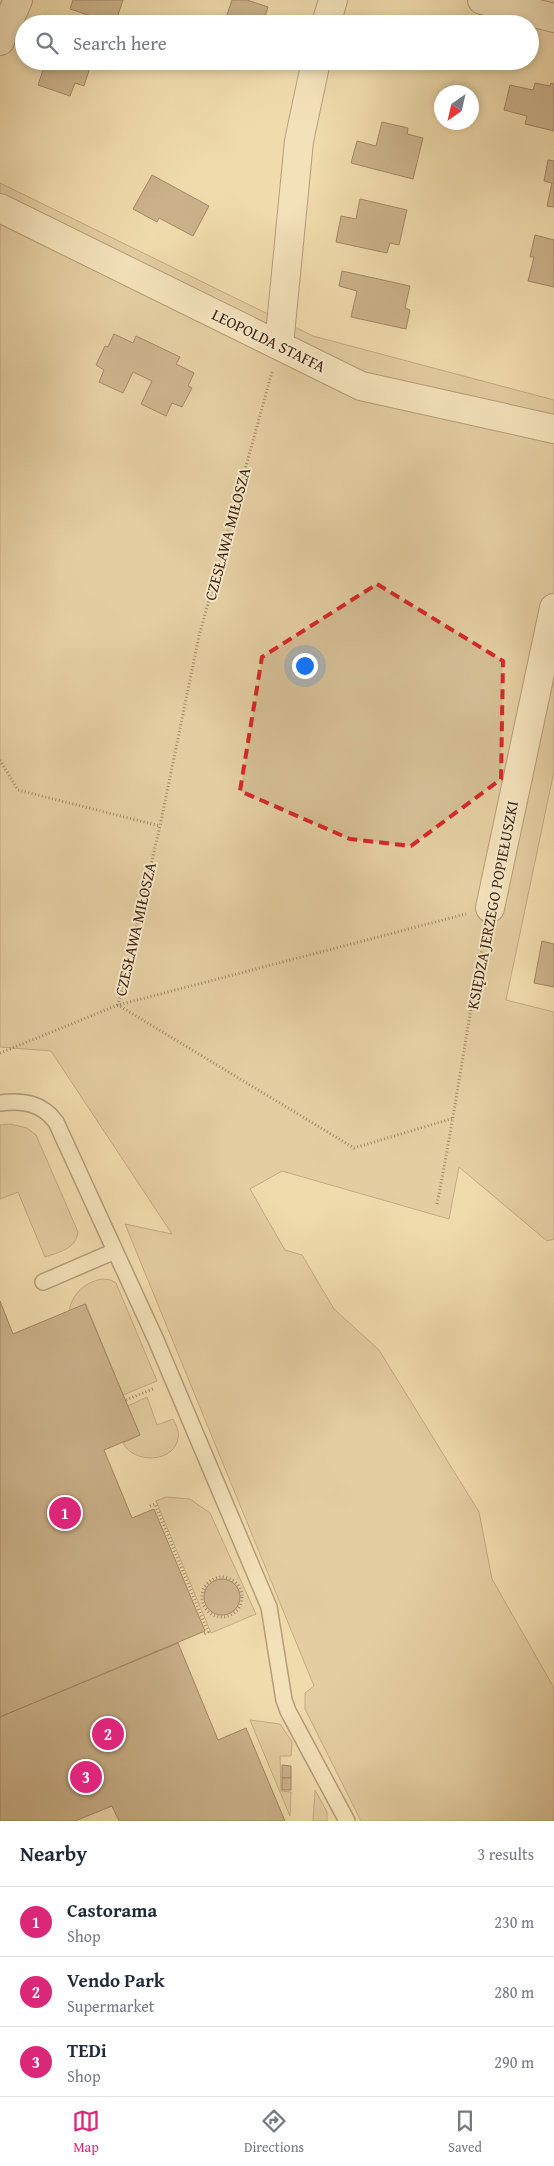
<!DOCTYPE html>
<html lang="en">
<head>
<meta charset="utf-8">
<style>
	body { margin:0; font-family:"Gentium Book Plus",serif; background:#f2f2f3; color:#1f2937 }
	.compass { position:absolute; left:434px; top:85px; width:45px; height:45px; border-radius:50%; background:#fff; box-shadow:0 2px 8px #0003; rotate:214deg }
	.you { position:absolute; left:304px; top:665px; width:18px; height:18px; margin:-12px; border:4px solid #fff; border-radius:50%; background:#1a73e8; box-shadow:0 0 0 8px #1a73e833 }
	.badge { display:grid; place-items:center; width:32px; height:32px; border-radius:50%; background:#db2777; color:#fff; font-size:16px; font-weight:700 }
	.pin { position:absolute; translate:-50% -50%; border:2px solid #fff; box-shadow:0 1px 5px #0006 }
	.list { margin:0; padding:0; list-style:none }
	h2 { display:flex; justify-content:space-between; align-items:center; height:65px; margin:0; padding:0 20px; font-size:21px }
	h2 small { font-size:16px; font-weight:400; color:#747a83 }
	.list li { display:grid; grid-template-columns:32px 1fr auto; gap:15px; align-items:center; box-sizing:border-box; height:70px; padding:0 20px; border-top:1px solid #e0e1e3 }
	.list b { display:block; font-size:19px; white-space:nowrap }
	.list p { margin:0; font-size:16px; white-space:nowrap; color:#747a83 }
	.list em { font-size:16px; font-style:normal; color:#747a83 }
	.icon { flex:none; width:28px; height:28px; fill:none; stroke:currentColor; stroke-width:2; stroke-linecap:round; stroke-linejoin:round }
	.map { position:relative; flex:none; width:554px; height:1821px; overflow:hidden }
	.search { position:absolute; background:#fff; box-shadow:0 2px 8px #0003; left:15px; right:15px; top:15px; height:55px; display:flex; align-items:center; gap:12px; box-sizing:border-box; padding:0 18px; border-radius:28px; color:#747a83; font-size:19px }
	.sheet { height:275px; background:#fff }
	nav { display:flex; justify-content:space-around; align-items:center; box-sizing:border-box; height:70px; border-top:1px solid #e0e1e3; background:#fff; font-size:14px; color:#747a83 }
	nav a { display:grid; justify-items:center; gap:2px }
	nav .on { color:#db2777 }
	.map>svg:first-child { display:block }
	.green { fill:#d3bc93; stroke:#8c6f53 }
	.building { fill:#9e8263; stroke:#452213 }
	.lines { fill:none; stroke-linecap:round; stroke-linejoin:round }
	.lane-casing { stroke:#70503a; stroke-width:18 }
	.street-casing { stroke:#70503a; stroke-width:30 }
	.path { stroke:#452213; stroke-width:3; stroke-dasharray:1 2.5; stroke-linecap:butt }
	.lane { stroke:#f5e8ca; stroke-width:15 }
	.street { stroke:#f5e8ca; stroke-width:28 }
	.marked { fill:none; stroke:#d62828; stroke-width:4; stroke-dasharray:10 6; stroke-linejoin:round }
	.labels { text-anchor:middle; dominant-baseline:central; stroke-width:4; stroke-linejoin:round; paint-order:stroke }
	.street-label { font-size:16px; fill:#452213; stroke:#f5e8ca }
</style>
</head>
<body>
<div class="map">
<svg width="554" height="1821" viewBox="0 0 554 1821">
	<rect width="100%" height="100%" fill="#f0dbad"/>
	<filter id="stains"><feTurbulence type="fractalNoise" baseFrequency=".004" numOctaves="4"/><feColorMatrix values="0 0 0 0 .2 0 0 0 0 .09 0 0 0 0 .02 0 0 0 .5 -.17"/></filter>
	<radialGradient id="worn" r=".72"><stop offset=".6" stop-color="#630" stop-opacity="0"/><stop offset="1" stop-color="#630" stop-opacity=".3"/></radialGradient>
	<!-- green -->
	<g class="green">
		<path d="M0 183 313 336 554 400V771L506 1000 554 1012V1239L547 1241 459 1167 449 1219 282 1171 250 1189 285 1250 302 1255 334 1309 379 1350 479 1512 492 1579 554 1688V1821H361L305 1709V1693L314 1686 125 1224 172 1234 51 1051 0 1047Z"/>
		<path d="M10 1124 27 1128 36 1135 78 1232C76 1249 59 1252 45 1257L18 1192 0 1199V1125Z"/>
		<path d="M102 1279 111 1280 116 1283 157 1381 123 1395 86 1304 69 1311C72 1294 85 1282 102 1279Z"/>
		<path d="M147 1397 157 1425 173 1419C176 1425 180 1432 178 1439 173 1463 134 1464 123 1443L140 1435 128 1406Z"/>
		<path d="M166 1497 190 1499 210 1513 256 1614 211 1633 156 1501Z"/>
		<path d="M250 1720 280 1724 292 1742 291 1756H280L281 1791 291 1792 290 1816Z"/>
		<path d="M315 1790 327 1812V1821H313Z"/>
	</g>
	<!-- building -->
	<g class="building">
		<path d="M73 0H123L115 24 70 9Z"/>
		<path d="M232 0H247L268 7 263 23 224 24Z"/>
		<path d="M46 61H92L84 86 75 83 70 96 38 85Z"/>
		<path d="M535 83 550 86 551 83 554 84V131L525 124 527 116 504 110 510 85 533 90Z"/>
		<path d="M382 122 408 128 407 134 423 138 413 179 351 163 357 141 376 146Z"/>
		<path d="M548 160 554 161V207L547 206 552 183 544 181Z"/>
		<path d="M152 175 209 206 193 236 159 218 157 222 133 209Z"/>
		<path d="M360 199 407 210 399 245 390 243 387 253 336 242 341 216 356 219Z"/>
		<path d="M535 235 554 240V287L528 281 534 257H530Z"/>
		<path d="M342 271 410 286 405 308 410 310 406 329 351 317 357 291 339 286Z"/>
		<path d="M114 334 133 343 136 336 180 357 176 364 194 373 188 386 192 388 182 407 172 403 166 416 141 404 152 381 133 372 123 393 99 382 104 370 96 365 105 346 108 347Z"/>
		<path d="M542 941 554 944V987L534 983Z"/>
		<path d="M0 1301 13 1334 85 1304 140 1435 104 1450 132 1518 154 1509 205 1631 0 1717Z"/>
		<circle cx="222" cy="1597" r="18"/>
		<path d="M178 1643 218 1740 246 1728 285 1821H119L112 1806 75 1821H0V1717Z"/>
		<path d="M282 1765 291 1766V1778H282Z"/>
		<rect x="282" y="1778" width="9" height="12"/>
	</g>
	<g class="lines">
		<defs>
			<g id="lane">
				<path d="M0 1103C23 1100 42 1103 56 1122L156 1340 269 1607 284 1700 288 1711 347 1821"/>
				<path d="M43 1282 115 1251"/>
			</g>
			<g id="street">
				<path d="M482 0 554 18"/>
				<path d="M326 24 333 0"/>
				<path d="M0 41 18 0"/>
				<path d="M0 208 361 386 554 429"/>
				<path d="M279 345 299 141 316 61"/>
				<path d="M490 908 554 608"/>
			</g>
		</defs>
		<!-- lane casing -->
		<use href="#lane" class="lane-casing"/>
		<!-- street casing -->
		<use href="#street" class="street-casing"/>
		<!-- path -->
		<g class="path">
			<path d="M272 372 199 636 160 826 118 1005 354 1148 454 1118"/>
			<path d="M0 760 18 790 160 826"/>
			<path d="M0 1053 118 1005 466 914"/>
			<path d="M437 1204C455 1114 467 1023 485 934"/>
			<path d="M126 1400 155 1388"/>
			<path d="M150 1506 155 1504 208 1632 204 1634"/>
			<circle cx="222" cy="1597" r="20"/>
		</g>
		<!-- lane -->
		<use href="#lane" class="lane"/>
		<!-- street -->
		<use href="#street" class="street"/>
	</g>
	<!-- marked area -->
	<path d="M0 0H554V1821H0ZM377 584 503 661 501 779 411 846 350 839 240 791 262 657Z" fill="#f0dbad" fill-opacity=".55" fill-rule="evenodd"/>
	<path class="marked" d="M377 584 503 661 501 779 411 846 350 839 240 791 262 657Z"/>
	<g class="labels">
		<!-- street labels -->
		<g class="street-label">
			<text transform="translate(269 340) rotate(26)">LEOPOLDA STAFFA</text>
			<text transform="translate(227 534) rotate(-75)">CZESŁAWA MIŁOSZA</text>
			<text transform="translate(492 905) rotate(-79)">KSIĘDZA JERZEGO POPIEŁUSZKI</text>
			<text transform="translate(135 929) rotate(-77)">CZESŁAWA MIŁOSZA</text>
		</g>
	</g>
	<rect width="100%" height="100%" filter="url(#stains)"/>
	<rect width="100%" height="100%" fill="url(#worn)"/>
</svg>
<svg class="compass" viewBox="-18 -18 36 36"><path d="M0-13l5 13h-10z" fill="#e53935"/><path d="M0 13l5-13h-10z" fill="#747a83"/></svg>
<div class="you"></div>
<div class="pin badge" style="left:65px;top:1513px">1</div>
<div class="pin badge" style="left:108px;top:1734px">2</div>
<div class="pin badge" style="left:86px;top:1777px">3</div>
<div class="search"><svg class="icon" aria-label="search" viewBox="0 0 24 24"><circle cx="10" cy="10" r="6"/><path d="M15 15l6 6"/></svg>Search here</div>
</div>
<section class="sheet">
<h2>Nearby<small>3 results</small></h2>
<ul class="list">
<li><span class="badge">1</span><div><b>Castorama</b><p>Shop</p></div><em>230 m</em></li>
<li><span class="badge">2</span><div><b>Vendo Park</b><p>Supermarket</p></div><em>280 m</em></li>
<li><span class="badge">3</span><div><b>TEDi</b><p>Shop</p></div><em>290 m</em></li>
</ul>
</section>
<nav>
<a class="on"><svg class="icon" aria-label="map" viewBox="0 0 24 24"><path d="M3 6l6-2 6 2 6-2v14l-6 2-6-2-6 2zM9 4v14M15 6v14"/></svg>Map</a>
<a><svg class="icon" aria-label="directions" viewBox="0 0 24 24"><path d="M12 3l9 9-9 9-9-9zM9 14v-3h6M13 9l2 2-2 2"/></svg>Directions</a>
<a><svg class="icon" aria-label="saved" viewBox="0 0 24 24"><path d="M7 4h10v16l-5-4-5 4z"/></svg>Saved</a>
</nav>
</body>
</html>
